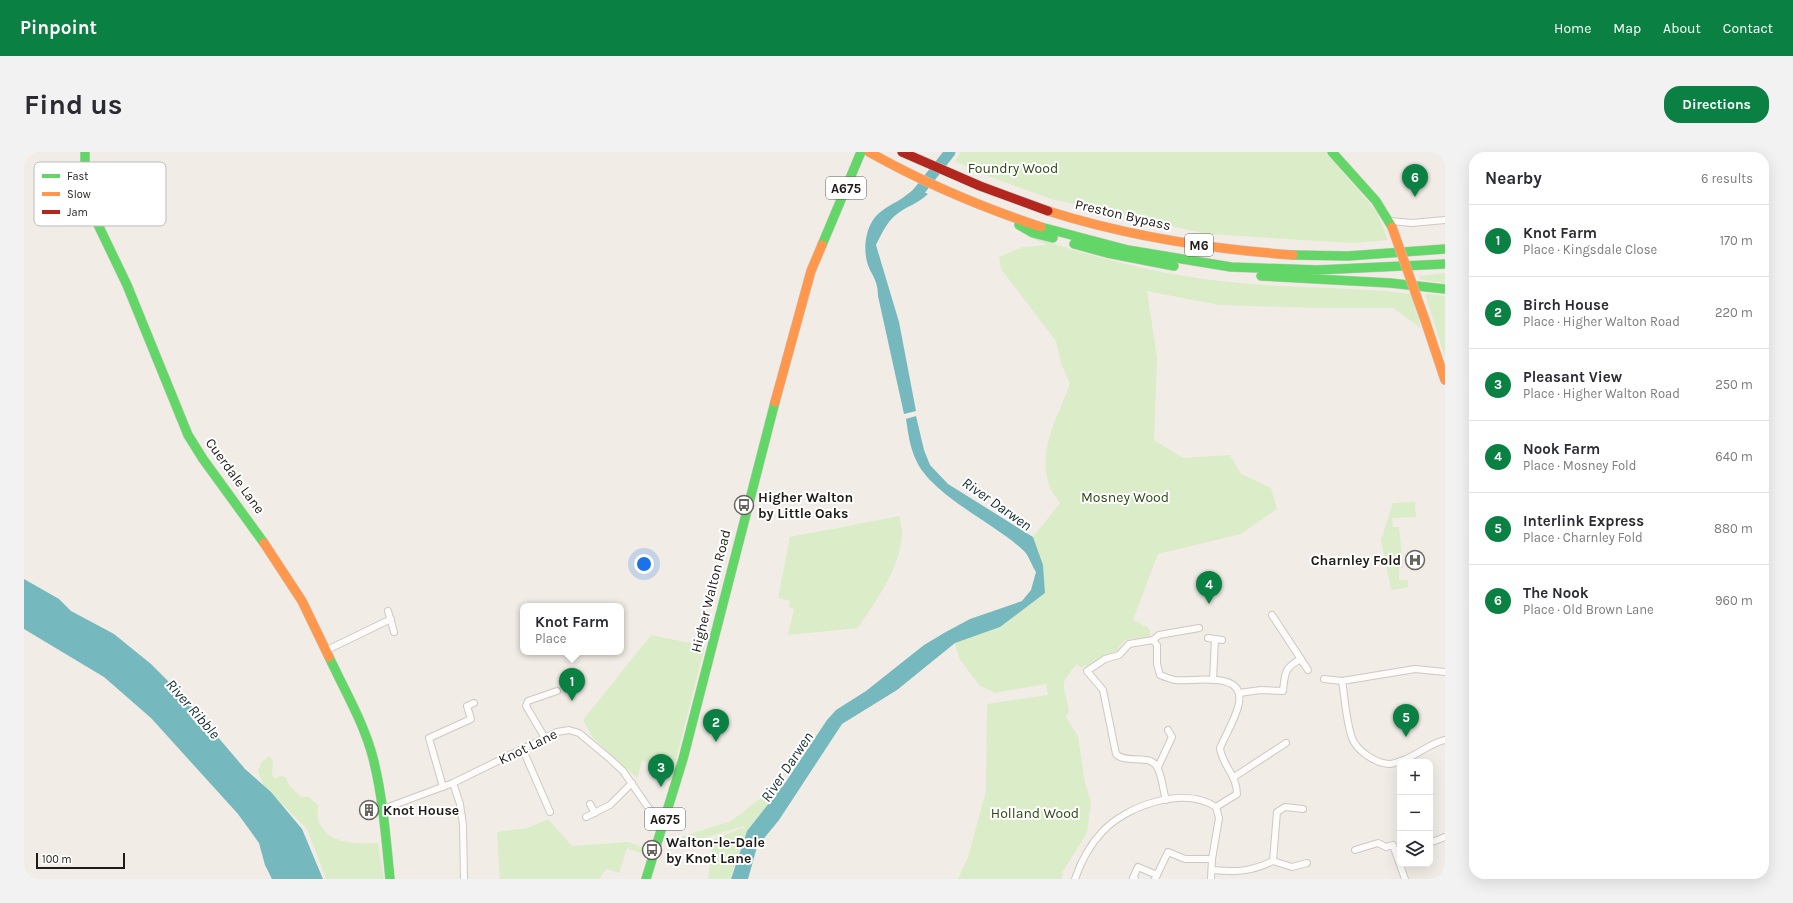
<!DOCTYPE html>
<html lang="en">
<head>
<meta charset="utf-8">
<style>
	body { margin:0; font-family:Karla,sans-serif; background:#f2f2f3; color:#2b2b33 }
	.controls { position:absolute; right:12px; bottom:12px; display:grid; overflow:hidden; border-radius:8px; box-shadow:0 4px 16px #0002 }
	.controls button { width:36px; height:36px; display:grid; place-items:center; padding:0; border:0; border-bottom:1px solid #e1e1e2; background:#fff; color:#2b2b33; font:20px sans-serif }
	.scale { position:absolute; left:12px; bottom:10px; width:89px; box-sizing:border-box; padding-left:4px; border:2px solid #1f1b18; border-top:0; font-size:11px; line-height:14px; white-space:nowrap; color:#1f1b18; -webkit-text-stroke:3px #fff; paint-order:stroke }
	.you { position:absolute; left:620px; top:412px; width:14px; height:14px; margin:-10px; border:3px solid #fff; border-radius:50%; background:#1a73e8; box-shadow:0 0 0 6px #1a73e833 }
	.badge { display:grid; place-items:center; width:26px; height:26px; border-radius:50%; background:#0b8043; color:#fff; font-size:13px; font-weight:700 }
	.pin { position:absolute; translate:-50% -33px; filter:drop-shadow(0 1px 2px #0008) }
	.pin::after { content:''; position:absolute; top:21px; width:14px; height:12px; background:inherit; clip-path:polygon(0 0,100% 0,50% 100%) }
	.popup { position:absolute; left:496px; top:451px; width:104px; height:52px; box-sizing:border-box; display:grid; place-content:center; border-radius:8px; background:#fff; filter:drop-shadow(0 1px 3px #0005); font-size:13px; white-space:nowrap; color:#7c7c81 }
	.popup b { font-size:15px; color:#2b2b33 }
	.popup::after { content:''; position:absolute; left:50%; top:100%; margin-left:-8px; border:8px solid transparent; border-top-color:#fff }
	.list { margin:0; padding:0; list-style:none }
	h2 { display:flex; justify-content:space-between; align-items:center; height:52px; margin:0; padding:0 16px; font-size:17px }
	h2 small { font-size:13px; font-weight:400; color:#7c7c81 }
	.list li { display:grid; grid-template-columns:26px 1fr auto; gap:12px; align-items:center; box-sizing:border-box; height:72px; padding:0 16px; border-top:1px solid #e1e1e2 }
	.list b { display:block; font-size:15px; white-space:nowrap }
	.list p { margin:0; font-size:13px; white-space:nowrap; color:#7c7c81 }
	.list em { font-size:13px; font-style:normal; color:#7c7c81 }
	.icon { flex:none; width:22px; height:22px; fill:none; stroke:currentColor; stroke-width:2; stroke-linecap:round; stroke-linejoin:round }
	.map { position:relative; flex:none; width:1421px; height:727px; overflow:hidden; border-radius:16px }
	header { display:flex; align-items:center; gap:24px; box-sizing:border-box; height:56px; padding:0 20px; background:#0b8043; color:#fff }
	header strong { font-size:19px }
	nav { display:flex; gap:22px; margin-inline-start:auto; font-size:14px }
	.intro { display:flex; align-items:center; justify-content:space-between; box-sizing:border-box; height:96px; padding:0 24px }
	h1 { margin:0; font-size:28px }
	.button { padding:10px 18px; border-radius:16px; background:#0b8043; color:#fff; font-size:14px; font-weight:700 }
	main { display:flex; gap:24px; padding:0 24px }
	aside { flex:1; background:#fff; border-radius:16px; box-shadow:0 4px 16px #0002 }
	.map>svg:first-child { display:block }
	.green { fill:#dbecc8 }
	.water { fill:#75b8be }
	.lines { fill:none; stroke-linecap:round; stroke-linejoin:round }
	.river { stroke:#75b8be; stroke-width:11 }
	.street-casing { stroke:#cdc8c4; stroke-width:8 }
	.fast-casing { stroke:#cdc8c4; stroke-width:10 }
	.slow-casing { stroke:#cdc8c4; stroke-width:10 }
	.jam-casing { stroke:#cdc8c4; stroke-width:10 }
	.street { stroke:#fdfcfb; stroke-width:6 }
	.fast { stroke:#63d668; stroke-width:9 }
	.slow { stroke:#ff974d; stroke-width:9 }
	.jam { stroke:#b3261e; stroke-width:9 }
	.slow-bridge-casing { stroke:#cdc8c4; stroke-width:10; stroke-linecap:butt }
	.slow-bridge { stroke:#ff974d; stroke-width:9 }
	.labels { text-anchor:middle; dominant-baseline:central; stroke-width:4; stroke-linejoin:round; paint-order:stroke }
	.shield { fill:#fff; stroke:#625f5d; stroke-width:1 }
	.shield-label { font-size:13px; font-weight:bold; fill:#1f1b18 }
	.park-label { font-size:14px; fill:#2d4914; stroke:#fff }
	.street-label { font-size:14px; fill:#1f1b18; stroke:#fff }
	.poi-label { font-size:14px; font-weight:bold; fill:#1f1b18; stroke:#fff; text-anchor:start }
	.water-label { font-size:15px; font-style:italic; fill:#193033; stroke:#fff }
	.key { fill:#fff; stroke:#bcbbba; stroke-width:1 }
	.key-label { font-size:11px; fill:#1f1b18 }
</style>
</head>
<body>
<header>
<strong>Pinpoint</strong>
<nav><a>Home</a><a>Map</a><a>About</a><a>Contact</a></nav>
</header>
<div class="intro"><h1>Find us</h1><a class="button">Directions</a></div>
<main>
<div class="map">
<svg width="1421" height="727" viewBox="0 0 1421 727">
	<rect width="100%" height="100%" fill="#f2ece6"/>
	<!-- green -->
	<g class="green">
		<path d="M937 0H1302L1353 60 1364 88 1328 91 1183 82 1027 47 961 23 931 9Z"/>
		<path d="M997 81C1065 104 1134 123 1206 130 1266 137 1327 134 1387 142L1397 176 1369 156H1292L1194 153 1123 139 1133 206 1130 288 1159 306 1206 303 1217 322 1247 336 1253 357 1217 382 1134 402 1109 468 1123 475 1126 479V484L1101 488 1091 500 1075 507 1065 514 1061 513 1057 516 1053 512C1032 536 1041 532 1045 559L1042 565 1054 584 1061 631 1067 649 1063 681 1039 719 1038 727H934L944 705 962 639 963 552 1024 543 1022 532 971 541 955 533 935 506 931 491 976 475 1021 441 1019 413 1009 385 1036 351C1033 346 1028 341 1026 335 1012 302 1034 264 1046 232L1037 211 1032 189 977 117 975 105 999 95 1023 93Z"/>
		<path d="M1421 121V131L1396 128 1395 124Z"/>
		<path d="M1401 142 1421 144V206Z"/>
		<path d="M1391 350 1392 365 1368 366 1369 375H1375L1379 416 1375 417V428H1384V435L1369 438 1367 437 1357 388 1369 351Z"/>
		<path d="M876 364C876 371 879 379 878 385 874 420 852 448 834 476L764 483 770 457 765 455 766 449 754 446 766 385Z"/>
		<path d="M627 483 681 494 650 615 618 609 613 626 569 586 559 568Z"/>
		<path d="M245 604 249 609 248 620 250 627 256 624 261 625 266 634 277 645H285L294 653C294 657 293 664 294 668 303 693 333 692 354 691L360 727H302L283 677 239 633 234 619 237 611Z"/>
		<path d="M755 625 761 631 723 679 706 727H684L689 688 718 676 721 678 720 674 656 693 642 692 644 686 651 687 707 669 737 646Z"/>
		<path d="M524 667 548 694 604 690 621 696 619 702 603 696 595 721 582 717 575 727H476L473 680 504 676Z"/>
	</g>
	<!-- water -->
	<g class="water">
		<path d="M891 36 904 42C895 51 883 54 873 62 863 69 857 83 852 93L875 170 892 259 880 262 854 144C854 133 851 127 846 118 838 102 840 75 854 62 865 52 881 47 891 36Z"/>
		<path d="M892 264 900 298 906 313 924 332 1009 385 1019 413 1021 441 976 475 931 491 873 538 818 572 755 668 733 695 724 727H707L723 679 761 631 803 568 812 558 842 539 900 493 920 481 946 467 998 449 1007 438 1012 420C1008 414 1005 404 1000 399 972 372 907 343 892 308 886 296 884 280 882 267Z"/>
		<path d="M0 427 35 447 47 459 90 482 127 512 159 544 221 617 247 640 278 677 299 727H248L241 713 235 691 214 662 127 566 80 525 0 477Z"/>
	</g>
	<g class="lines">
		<!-- river -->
		<path class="river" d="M885 48 892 43 926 0"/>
		<defs>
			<g id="street">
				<path d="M1366 69 1388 71 1421 68"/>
				<path d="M364 459 370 480"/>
				<path d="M1248 463 1284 518"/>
				<path d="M1184 486 1198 488"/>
				<path d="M1129 488 1133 493V512L1136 523C1141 525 1146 527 1151 528 1170 530 1221 518 1215 551 1212 566 1202 582 1196 596 1198 613 1213 623 1213 642L1192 655"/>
				<path d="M1129 488 1105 492 1095 503 1081 507 1063 519 1079 538 1092 602C1102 613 1128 600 1134 617 1138 625 1139 638 1142 648"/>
				<path d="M1129 488 1135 483 1175 476"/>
				<path d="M303 498 367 467"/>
				<path d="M1300 527 1318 529 1391 517 1421 520"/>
				<path d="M1189 528 1191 487"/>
				<path d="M1318 529C1321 547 1322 569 1328 586 1333 599 1351 611 1365 612 1370 612 1377 609 1382 607 1396 601 1407 591 1421 588"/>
				<path d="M1215 541 1237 538 1259 539C1261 521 1260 516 1277 507"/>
				<path d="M521 586 502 554 504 549 533 539"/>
				<path d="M499 598 526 660"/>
				<path d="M1134 615 1148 585 1144 578"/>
				<path d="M1210 625 1262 591"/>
				<path d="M429 631 436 652 439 673 440 727"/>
				<path d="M419 635 405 586 447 567 443 554 450 551"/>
				<path d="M566 652 571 661"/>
				<path d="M359 657 429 631 533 580 545 578 555 581 585 606 599 619 630 664 639 674"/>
				<path d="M562 665 586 653 608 631"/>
				<path d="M1408 690 1421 685"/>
				<path d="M1331 698 1354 691 1362 695 1369 693 1381 727"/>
				<path d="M1249 709 1268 715 1283 711"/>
				<path d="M1188 718C1213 720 1226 720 1249 709L1253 660 1261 655 1279 657"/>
				<path d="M1051 727C1057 709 1065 694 1078 680 1103 653 1160 634 1192 655L1195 666 1188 707 1187 727"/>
				<path d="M1111 727 1109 726 1114 715 1133 723"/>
				<path d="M1131 727 1144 700 1161 707H1188"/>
			</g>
			<g id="fast">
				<path d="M61 0V36L67 58 103 133 164 283 179 307 240 391"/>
				<path d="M1308 0 1352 49 1368 75"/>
				<path d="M995 73 1009 81 1029 86"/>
				<path d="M1017 75 1104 98 1207 115 1293 118 1421 112"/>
				<path d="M1050 92 1083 101 1150 114"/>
				<path d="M798 93 837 0"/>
				<path d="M1269 103 1324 104 1421 97"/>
				<path d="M1237 124 1366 131 1421 137"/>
				<path d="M305 505C320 537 340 571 349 606 359 645 362 687 366 727"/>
				<path d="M622 727 659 607 751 250"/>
			</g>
			<g id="slow">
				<path d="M845 0C900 31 957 55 1017 75"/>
				<path d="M1024 59C1103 84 1185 97 1269 103"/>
				<path d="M1401 168 1421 228"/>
				<path d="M751 250 787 119 798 93"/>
				<path d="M240 391 278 449 305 505"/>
			</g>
			<path id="jam" d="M878 0 956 34 1024 59"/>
		</defs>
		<!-- street casing -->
		<use href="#street" class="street-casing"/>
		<!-- fast casing -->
		<use href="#fast" class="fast-casing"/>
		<!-- slow casing -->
		<use href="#slow" class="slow-casing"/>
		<!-- jam casing -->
		<use href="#jam" class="jam-casing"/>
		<!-- street -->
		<use href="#street" class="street"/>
		<!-- fast -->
		<use href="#fast" class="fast"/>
		<!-- slow -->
		<use href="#slow" class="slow"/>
		<!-- jam -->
		<use href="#jam" class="jam"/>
		<defs>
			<path id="slow-bridge" d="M1368 75 1401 168"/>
		</defs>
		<!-- slow-bridge casing -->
		<use href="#slow-bridge" class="slow-bridge-casing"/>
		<!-- slow-bridge -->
		<use href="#slow-bridge" class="slow-bridge"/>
	</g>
	<!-- icons -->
	<defs>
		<symbol id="bus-ring" viewBox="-11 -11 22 22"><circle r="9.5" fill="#fff" stroke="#696460" stroke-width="1.5"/><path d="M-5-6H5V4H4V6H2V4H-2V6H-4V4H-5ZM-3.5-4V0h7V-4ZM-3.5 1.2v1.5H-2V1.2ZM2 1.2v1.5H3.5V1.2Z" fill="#696460"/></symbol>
		<symbol id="hospital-ring" viewBox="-11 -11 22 22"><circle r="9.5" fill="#fff" stroke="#696460" stroke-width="1.5"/><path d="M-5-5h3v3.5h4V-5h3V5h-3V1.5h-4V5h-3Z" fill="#696460"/></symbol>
		<symbol id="building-ring" viewBox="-11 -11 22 22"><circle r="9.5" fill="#fff" stroke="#696460" stroke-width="1.5"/><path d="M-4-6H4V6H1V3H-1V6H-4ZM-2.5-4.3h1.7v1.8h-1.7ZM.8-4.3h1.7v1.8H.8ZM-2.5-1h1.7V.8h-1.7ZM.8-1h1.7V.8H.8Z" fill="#696460"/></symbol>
	</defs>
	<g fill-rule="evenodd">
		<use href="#bus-ring" x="709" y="342" width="22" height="22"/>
		<use href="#hospital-ring" x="1380" y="397" width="22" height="22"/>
		<use href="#building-ring" x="334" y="647" width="22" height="22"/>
		<use href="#bus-ring" x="617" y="687" width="22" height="22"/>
	</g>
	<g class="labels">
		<!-- shield labels -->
		<g class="shield">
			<rect x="802" y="25" width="40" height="22" rx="3"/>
			<rect x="1161" y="82" width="28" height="22" rx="3"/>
			<rect x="621" y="656" width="40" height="22" rx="3"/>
		</g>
		<g class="shield-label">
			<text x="822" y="36">A675</text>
			<text x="1175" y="93">M6</text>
			<text x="641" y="667">A675</text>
		</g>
		<!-- park labels -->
		<g class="park-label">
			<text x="989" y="16">Foundry Wood</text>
			<text x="1101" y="345">Mosney Wood</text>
			<text x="1011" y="661">Holland Wood</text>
		</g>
		<!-- street labels -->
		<g class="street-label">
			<text transform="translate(1099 63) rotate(13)">Preston Bypass</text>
			<text transform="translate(211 324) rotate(54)">Cuerdale Lane</text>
			<text transform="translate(687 439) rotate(-76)">Higher Walton Road</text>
			<text transform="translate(504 595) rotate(-26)">Knot Lane</text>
		</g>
		<!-- poi labels -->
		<g class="poi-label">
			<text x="734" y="345">Higher Walton<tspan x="734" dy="16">by Little Oaks</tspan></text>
			<text x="1377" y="408" text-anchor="end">Charnley Fold</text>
			<text x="359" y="658">Knot House</text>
			<text x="642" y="690">Walton-le-Dale<tspan x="642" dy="16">by Knot Lane</tspan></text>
		</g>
		<!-- water labels -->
		<g class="water-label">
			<text transform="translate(973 352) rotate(35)">River Darwen</text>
			<text transform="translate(169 557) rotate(49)">River Ribble</text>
			<text transform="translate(763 615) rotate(-56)">River Darwen</text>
		</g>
	</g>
	<!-- legend -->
	<rect x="10" y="10" width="132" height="64" rx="6" class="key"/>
	<rect x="18" y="22" width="18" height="4" fill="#63d668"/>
	<rect x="18" y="40" width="18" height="4" fill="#ff974d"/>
	<rect x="18" y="58" width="18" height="4" fill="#b3261e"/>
	<g class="key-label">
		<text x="43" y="28">Fast</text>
		<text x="43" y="46">Slow</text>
		<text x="43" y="64">Jam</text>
	</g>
</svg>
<div class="controls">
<button>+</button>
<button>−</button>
<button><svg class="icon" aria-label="layers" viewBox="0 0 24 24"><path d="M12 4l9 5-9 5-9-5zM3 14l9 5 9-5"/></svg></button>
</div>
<div class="scale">100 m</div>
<div class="you"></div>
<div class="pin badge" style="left:548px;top:549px">1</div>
<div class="popup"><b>Knot Farm</b>Place</div>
<div class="pin badge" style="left:692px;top:590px">2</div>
<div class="pin badge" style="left:637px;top:635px">3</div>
<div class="pin badge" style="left:1185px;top:452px">4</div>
<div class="pin badge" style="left:1382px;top:585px">5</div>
<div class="pin badge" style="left:1391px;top:45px">6</div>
</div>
<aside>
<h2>Nearby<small>6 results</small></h2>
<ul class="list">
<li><span class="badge">1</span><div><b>Knot Farm</b><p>Place · Kingsdale Close</p></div><em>170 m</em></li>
<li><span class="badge">2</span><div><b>Birch House</b><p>Place · Higher Walton Road</p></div><em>220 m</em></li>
<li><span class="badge">3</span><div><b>Pleasant View</b><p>Place · Higher Walton Road</p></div><em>250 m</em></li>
<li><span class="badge">4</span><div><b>Nook Farm</b><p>Place · Mosney Fold</p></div><em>640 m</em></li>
<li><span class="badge">5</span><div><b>Interlink Express</b><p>Place · Charnley Fold</p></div><em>880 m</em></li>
<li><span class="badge">6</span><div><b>The Nook</b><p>Place · Old Brown Lane</p></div><em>960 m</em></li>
</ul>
</aside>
</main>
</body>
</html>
